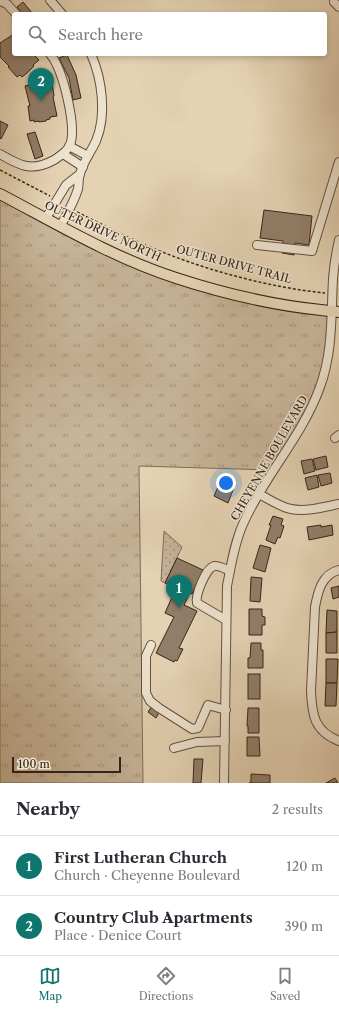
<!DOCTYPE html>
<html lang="en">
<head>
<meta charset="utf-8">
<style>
	body { margin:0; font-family:"Libre Caslon Text",serif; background:#f7f7f7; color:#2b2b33 }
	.scale { position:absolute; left:12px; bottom:10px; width:109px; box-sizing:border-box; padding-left:4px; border:2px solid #372418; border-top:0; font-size:11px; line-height:14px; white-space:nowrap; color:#372418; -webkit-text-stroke:3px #ede2ce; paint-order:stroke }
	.you { position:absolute; left:226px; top:483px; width:14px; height:14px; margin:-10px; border:3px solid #fff; border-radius:50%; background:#1a73e8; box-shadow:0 0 0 6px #1a73e833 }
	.badge { display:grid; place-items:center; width:26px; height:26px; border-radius:50%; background:#0f766e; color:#fff; font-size:13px; font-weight:700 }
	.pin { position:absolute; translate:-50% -33px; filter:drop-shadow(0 1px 2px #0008) }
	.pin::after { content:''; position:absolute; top:21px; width:14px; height:12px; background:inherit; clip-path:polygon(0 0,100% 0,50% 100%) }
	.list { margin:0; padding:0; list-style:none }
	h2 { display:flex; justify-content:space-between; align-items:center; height:52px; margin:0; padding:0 16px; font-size:17px }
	h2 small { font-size:13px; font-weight:400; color:#7c7c81 }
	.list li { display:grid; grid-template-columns:26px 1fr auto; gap:12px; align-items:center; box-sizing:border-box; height:60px; padding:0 16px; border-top:1px solid #e1e1e2 }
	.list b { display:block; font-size:15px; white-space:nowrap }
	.list p { margin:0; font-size:13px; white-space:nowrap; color:#7c7c81 }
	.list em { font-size:13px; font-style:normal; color:#7c7c81 }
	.icon { flex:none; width:22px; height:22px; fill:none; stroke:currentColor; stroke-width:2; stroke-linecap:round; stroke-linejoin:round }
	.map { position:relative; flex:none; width:339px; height:783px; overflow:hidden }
	.search { position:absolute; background:#fff; box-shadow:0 2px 6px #0003; left:12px; right:12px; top:12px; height:44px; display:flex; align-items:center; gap:10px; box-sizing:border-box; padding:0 14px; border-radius:4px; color:#7c7c81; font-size:15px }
	.sheet { height:172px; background:#fff }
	nav { display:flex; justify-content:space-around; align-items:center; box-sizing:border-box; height:56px; border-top:1px solid #e1e1e2; background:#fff; font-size:11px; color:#7c7c81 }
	nav a { display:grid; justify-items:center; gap:2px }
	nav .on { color:#0f766e }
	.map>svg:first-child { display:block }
	.grass { fill:url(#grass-tufts); stroke:#7f6c58 }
	.park { fill:url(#park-dots); stroke:#7f6c58 }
	.building { fill:#917e69; stroke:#372418 }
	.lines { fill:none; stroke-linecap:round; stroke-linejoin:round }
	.minor-casing { stroke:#62503f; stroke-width:10 }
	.major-casing { stroke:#372418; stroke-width:12 }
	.path { stroke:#372418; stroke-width:1.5; stroke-dasharray:3 2; stroke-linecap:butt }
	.minor { stroke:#ede2ce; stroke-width:8 }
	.major { stroke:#e4d2b3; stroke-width:10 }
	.labels { text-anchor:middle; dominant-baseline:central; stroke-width:3; stroke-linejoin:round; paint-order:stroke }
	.street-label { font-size:11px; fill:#372418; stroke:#ede2ce }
</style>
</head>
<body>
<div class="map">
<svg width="339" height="783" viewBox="0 0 339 783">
	<defs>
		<pattern id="grass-tufts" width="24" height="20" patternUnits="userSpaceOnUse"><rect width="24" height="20" fill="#c7b499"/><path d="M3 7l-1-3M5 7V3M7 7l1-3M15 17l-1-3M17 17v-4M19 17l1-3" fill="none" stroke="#a2927c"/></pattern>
		<pattern id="park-dots" width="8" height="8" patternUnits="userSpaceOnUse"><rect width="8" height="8" fill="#c7b499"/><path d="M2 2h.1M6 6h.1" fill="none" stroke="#a2927c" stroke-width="1.8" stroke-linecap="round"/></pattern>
	</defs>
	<rect width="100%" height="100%" fill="#e4d2b3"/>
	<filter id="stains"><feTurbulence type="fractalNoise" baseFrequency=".005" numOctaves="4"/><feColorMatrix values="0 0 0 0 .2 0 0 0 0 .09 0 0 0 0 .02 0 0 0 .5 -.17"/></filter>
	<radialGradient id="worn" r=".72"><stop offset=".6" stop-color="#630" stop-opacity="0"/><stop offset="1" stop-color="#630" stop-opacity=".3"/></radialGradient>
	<!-- grass -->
	<path class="grass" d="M0 195 154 271 330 313 326 353 318 381 306 412 270 470 139 466 143 783H0Z"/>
	<!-- park -->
	<path class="park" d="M164 531 182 547 165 583 161 581Z"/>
	<!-- building -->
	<g class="building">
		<path d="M23 2 33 14H23L17 7Z"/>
		<path d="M14 34V54H33L39 60 33 65 34 66 26 74 22 77 20 75 17 77 8 67 9 66 0 57V43Z"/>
		<path d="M67 55 76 75 81 98 73 100 69 78 59 58Z"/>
		<path d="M40 81V82L44 81 45 83 52 82 54 96 53 97 57 116 50 117V119L46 120V121L39 122V121L34 122V120L30 121 28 106H30L25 86 29 85V84L33 82Z"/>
		<path d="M0 121 8 125 1 139 0 138Z"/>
		<path d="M35 132 43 156 35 159 27 134Z"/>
		<path d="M264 210 312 216 309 245 295 243 294 255 282 253 283 241 260 238Z"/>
		<path d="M326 456 328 467 316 470 313 459Z"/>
		<path d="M312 459 315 471 304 474 301 461Z"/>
		<path d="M330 473 332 483 321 486 318 475Z"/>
		<path d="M317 475 319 487 308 490 305 478Z"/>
		<path d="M225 480 235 485 228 503 214 496 218 487 221 488Z"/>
		<path d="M273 516 283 519 281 525 284 526 280 538 278 537 275 544 266 540 271 525H269Z"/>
		<path d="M321 525V527L332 525 333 535 309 540 307 527Z"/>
		<path d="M260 545 271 548 265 572 253 568Z"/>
		<path d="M177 558 203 570 192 594 190 593 184 605 197 611 179 648 183 649 177 661 175 660 174 662 156 653 174 617 165 613 176 588 165 583Z"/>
		<path d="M251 577 262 578 260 602 250 601Z"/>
		<path d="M339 586V597L333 599 331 588Z"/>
		<path d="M249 609H262V616L265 617V625H262V635H249Z"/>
		<path d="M327 610 337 611V632L326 633Z"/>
		<path d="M337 632V653H326V633Z"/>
		<path d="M251 643H261V650H263V668H248V658H250Z"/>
		<path d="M326 659H338L337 683H326Z"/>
		<rect x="248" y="674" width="12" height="25"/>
		<path d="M326 683H337L336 706H325Z"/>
		<path d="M152 706 160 711 156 718 148 712Z"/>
		<path d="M248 708H259V733H248V726H247Z"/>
		<path d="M247 737H259L260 756H247Z"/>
		<path d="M194 759H203L201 783H193Z"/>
		<path d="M251 774 270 775V783H249L251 782Z"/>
		<path d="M335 778 338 783H326Z"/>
	</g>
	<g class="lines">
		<defs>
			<g id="minor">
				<path d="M50 0 62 14"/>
				<path d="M0 1 7 4 16 14"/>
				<path d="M334 2 339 7"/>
				<path d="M69 146 88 156"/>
				<path d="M0 154C20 166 32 172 54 160 60 156 67 152 70 145 77 127 63 69 50 54"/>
				<path d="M63 154 83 167"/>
				<path d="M46 218 66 185 80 174"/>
				<path d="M61 225C67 214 74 202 78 189 79 184 78 179 80 174 83 162 91 152 96 141 107 115 102 79 91 54"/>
				<path d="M257 245 312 251 339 162"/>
				<path d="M335 438 339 435"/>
				<path d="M259 494C269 499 280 507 291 509 306 512 324 507 339 504"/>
				<path d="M339 570C322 574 318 591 315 607L311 691C312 715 314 731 339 741"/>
				<path d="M226 620 197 603C195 595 206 568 214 566 219 565 225 569 230 571"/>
				<path d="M151 645 146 656V693L150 701 159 708 192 729 198 728 208 705 226 710"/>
				<path d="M174 748 197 742 225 741"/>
				<path d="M224 783 227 586C231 566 234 544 243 524 264 476 302 437 320 387 333 352 331 316 333 279 334 266 336 253 339 240"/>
			</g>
			<path id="major" d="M0 194C57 224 114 258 176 278 222 293 272 305 321 310 327 311 333 311 339 312"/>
		</defs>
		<!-- minor casing -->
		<use href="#minor" class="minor-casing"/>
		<!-- major casing -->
		<use href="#major" class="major-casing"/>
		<!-- path -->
		<g class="path">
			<path d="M0 170 50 196"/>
			<path d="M77 212C99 223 121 234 143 244 198 268 265 287 325 293"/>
		</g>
		<!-- minor -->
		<use href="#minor" class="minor"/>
		<!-- major -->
		<use href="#major" class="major"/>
	</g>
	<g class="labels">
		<!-- street labels -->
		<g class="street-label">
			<text transform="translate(103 231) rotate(25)">OUTER DRIVE NORTH</text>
			<text transform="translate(234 264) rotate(15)">OUTER DRIVE TRAIL</text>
			<text transform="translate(269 458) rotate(-60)">CHEYENNE BOULEVARD</text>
		</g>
	</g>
	<rect width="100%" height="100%" filter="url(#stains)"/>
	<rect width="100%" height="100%" fill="url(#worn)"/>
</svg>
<div class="scale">100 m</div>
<div class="you"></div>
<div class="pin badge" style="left:179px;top:608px">1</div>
<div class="pin badge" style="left:41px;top:101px">2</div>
<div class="search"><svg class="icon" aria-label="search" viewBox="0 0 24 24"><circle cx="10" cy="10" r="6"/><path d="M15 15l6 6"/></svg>Search here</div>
</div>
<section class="sheet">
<h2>Nearby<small>2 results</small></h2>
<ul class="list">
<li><span class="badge">1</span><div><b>First Lutheran Church</b><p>Church · Cheyenne Boulevard</p></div><em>120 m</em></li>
<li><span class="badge">2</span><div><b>Country Club Apartments</b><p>Place · Denice Court</p></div><em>390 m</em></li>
</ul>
</section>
<nav>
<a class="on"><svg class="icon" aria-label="map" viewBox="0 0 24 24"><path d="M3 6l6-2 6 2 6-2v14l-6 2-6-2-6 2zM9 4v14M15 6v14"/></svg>Map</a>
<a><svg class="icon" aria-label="directions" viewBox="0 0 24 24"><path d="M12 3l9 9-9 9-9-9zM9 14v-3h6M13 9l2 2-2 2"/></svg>Directions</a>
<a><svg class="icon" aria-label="saved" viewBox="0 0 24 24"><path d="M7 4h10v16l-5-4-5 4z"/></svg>Saved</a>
</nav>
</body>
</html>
